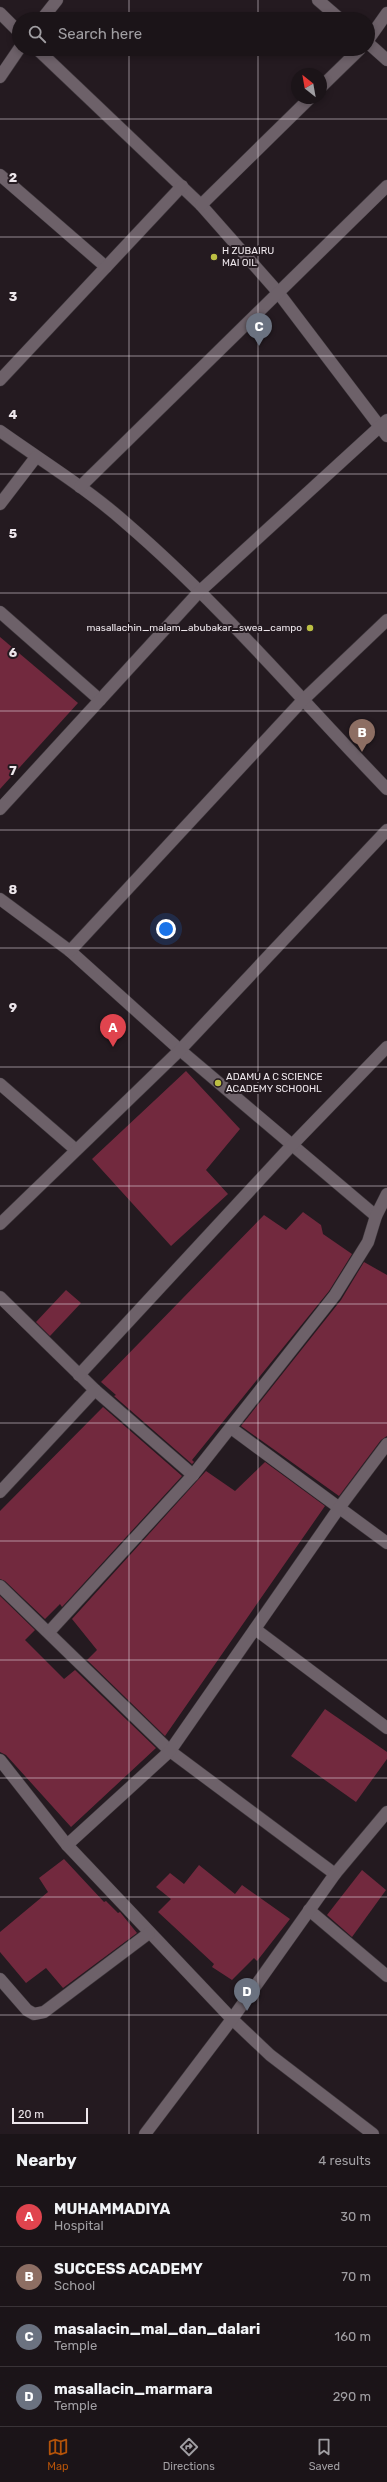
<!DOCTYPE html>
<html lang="en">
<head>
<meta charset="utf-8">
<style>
	body { margin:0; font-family:Rubik,sans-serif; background:#282125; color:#f1f3f6 }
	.compass { position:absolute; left:291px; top:68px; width:36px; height:36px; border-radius:50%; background:#1b1418; box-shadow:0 2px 6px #0003; rotate:329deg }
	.scale { position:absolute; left:12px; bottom:10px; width:76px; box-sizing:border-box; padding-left:4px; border:2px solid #eee7ec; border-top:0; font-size:11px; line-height:14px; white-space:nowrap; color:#eee7ec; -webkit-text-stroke:3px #241a20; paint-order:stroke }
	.you { position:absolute; left:166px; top:929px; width:14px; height:14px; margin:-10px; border:3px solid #fff; border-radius:50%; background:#1a73e8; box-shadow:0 0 0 6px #1a73e833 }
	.badge { display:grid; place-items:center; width:26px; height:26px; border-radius:50%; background:#b45309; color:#fff; font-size:13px; font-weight:700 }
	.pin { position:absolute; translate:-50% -33px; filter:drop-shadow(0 1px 2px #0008) }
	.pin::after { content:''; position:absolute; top:21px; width:14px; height:12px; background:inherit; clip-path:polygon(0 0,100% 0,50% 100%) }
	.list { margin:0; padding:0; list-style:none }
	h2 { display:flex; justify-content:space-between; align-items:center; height:52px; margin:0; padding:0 16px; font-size:17px }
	h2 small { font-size:13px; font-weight:400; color:#a09ea2 }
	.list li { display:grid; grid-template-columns:26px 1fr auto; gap:12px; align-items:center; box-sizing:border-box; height:60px; padding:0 16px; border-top:1px solid #393337 }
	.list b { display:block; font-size:15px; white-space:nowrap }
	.list p { margin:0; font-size:13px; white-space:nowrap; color:#a09ea2 }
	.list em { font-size:13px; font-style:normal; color:#a09ea2 }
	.icon { flex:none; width:22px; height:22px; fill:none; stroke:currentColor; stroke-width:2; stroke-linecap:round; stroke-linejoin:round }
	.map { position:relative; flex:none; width:387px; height:2134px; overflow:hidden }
	.search { position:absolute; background:#1b1418; box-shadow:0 2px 6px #0003; left:12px; right:12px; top:12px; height:44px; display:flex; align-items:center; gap:10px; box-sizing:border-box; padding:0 14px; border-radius:22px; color:#a09ea2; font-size:15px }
	.sheet { height:292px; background:#1b1418 }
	nav { display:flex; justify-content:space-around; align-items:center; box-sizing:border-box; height:56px; border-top:1px solid #393337; background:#1b1418; font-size:11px; color:#a09ea2 }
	nav a { display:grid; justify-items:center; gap:2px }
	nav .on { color:#b45309 }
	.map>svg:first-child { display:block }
	.building { fill:#72293e }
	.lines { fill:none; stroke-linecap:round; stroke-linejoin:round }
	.minor-casing { stroke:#3e373c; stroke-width:13 }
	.minor { stroke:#6d6169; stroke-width:12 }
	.grid { fill:none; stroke:#eee7ec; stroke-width:1; stroke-opacity:0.55 }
	.poi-dot { fill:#bcbf43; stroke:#241a20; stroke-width:1.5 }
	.labels { text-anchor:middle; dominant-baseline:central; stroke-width:4; stroke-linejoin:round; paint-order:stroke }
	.poi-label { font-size:10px; fill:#eee7ec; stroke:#241a20; text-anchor:start }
	.grid-label { font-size:13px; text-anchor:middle; font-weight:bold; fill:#eee7ec; stroke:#241a20; stroke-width:4; stroke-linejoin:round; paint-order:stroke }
</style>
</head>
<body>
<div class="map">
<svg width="387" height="2134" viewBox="0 0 387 2134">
	<rect width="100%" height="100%" fill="#241a20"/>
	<!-- building -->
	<g class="building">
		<path d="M0 637 78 703 0 789Z"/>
		<path d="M186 1071 240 1129 206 1170 228 1194 171 1246 92 1159Z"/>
		<path d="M303 1212 321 1225 323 1234 352 1254 329 1291 192 1460 194 1462 192 1464 114 1396 116 1395 101 1382 264 1215 286 1230Z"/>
		<path d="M364 1262 387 1275V1436L381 1440 339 1496 241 1426 341 1300Z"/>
		<path d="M66 1290 81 1303 50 1336 36 1322Z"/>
		<path d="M103 1407 182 1476 62 1607 60 1604 45 1619 5 1581 0 1579V1511Z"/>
		<path d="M265 1462 325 1506 165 1736 87 1660 97 1650 72 1619 206 1471 235 1491Z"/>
		<path d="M0 1596 35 1630 25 1640 64 1679 75 1670 156 1748 71 1827 6 1755 0 1752Z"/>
		<path d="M325 1709 387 1752V1759L356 1802 291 1756Z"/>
		<path d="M64 1859 104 1902 106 1901 118 1913 120 1912 137 1933 63 1988 46 1968 26 1983 0 1952V1932L48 1892 39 1878Z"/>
		<path d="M199 1865 235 1894 242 1885 290 1919 257 1961 254 1958 232 1980 212 1967 214 1964 158 1912 171 1899 156 1887 170 1873 184 1884Z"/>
		<path d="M362 1870 386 1890 352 1937 327 1915Z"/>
	</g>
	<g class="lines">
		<defs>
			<g id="minor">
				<path d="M318 0 340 19"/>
				<path d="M0 13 19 32"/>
				<path d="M42 19 57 0"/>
				<path d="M368 40 387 13"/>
				<path d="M368 43 387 60"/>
				<path d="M37 49 201 205 277 291 387 436"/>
				<path d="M0 77 19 49"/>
				<path d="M321 87 360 49"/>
				<path d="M0 175 106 267"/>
				<path d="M201 205 310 98"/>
				<path d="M0 380 182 186"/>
				<path d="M0 431C42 461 88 489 127 524 221 605 301 700 387 789"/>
				<path d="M80 487 387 186"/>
				<path d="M0 504 36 457"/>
				<path d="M0 612 100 700"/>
				<path d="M0 809 199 592 387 420"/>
				<path d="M0 899 70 951 180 1050 376 1216"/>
				<path d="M70 951 302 701 387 620"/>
				<path d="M0 1084 76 1150"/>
				<path d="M0 1224 180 1050 387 830"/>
				<path d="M0 1297 95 1390 193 1475"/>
				<path d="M79 1375 292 1145 387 1047"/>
				<path d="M231 1428 387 1543"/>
				<path d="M0 1492 95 1390"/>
				<path d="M0 1586 170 1751 335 1874"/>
				<path d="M255 1629 387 1728"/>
				<path d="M49 1632 193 1475 335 1295 368 1242 376 1216 387 1194"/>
				<path d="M0 1760 67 1845 232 2019 270 2055 373 2134"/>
				<path d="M67 1845 170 1751 339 1508 387 1444"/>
				<path d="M309 1910 387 1976"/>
				<path d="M0 1979 27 2010 34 2014 44 2012 149 1933"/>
				<path d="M145 2134 232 2019 335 1874 387 1812"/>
			</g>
		</defs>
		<!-- minor casing -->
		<use href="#minor" class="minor-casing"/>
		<!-- minor -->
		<use href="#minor" class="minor"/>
	</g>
	<!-- grid -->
	<path class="grid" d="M129 0V19M258 0V19M129 49V2134M258 49V2134M0 119H387M0 237H387M0 356H387M0 474H387M0 593H387M0 711H387M0 830H387M0 948H387M0 1067H387M0 1186H387M0 1304H387M0 1423H387M0 1541H387M0 1660H387M0 1778H387M0 1897H387M0 2015H387"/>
	<!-- markers -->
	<g class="poi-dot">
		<circle cx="214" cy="257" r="4"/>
		<circle cx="310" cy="628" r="4"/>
		<circle cx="218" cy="1083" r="4"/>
	</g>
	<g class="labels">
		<!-- poi labels -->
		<g class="poi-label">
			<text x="222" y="251">H ZUBAIRU<tspan x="222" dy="12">MAI OIL</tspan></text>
			<text x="302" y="628" text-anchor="end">masallachin_malam_abubakar_swea_campo</text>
			<text x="226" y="1077">ADAMU A C SCIENCE<tspan x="226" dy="12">ACADEMY SCHOOHL</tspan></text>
		</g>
	</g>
	<g class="grid-label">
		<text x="13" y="182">2</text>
		<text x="13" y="301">3</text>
		<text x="13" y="419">4</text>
		<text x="13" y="538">5</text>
		<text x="13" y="657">6</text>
		<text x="13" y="775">7</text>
		<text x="13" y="894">8</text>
		<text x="13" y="1012">9</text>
	</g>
</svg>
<svg class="compass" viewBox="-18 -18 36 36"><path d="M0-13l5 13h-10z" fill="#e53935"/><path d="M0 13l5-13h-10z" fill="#a09ea2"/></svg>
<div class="scale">20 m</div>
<div class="you"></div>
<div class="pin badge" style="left:113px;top:1047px;background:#e0444e">A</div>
<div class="pin badge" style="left:362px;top:752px;background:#8d6e63">B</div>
<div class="pin badge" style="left:259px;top:346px;background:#6b7280">C</div>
<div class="pin badge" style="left:247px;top:2011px;background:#6b7280">D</div>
<div class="search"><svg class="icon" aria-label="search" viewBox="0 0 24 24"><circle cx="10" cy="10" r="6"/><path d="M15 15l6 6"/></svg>Search here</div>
</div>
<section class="sheet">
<h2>Nearby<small>4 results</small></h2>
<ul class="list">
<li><span class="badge" style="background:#e0444e">A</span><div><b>MUHAMMADIYA</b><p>Hospital</p></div><em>30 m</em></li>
<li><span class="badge" style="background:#8d6e63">B</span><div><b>SUCCESS ACADEMY</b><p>School</p></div><em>70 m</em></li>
<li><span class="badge" style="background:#6b7280">C</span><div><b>masalacin_mal_dan_dalari</b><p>Temple</p></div><em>160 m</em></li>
<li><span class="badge" style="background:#6b7280">D</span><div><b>masallacin_marmara</b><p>Temple</p></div><em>290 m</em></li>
</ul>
</section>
<nav>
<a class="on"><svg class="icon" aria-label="map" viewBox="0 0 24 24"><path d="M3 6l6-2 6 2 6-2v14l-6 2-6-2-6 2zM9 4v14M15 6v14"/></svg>Map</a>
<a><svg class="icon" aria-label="directions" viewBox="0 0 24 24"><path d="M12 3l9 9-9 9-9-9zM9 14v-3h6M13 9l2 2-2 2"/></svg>Directions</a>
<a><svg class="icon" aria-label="saved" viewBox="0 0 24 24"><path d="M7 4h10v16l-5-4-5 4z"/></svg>Saved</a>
</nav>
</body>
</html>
